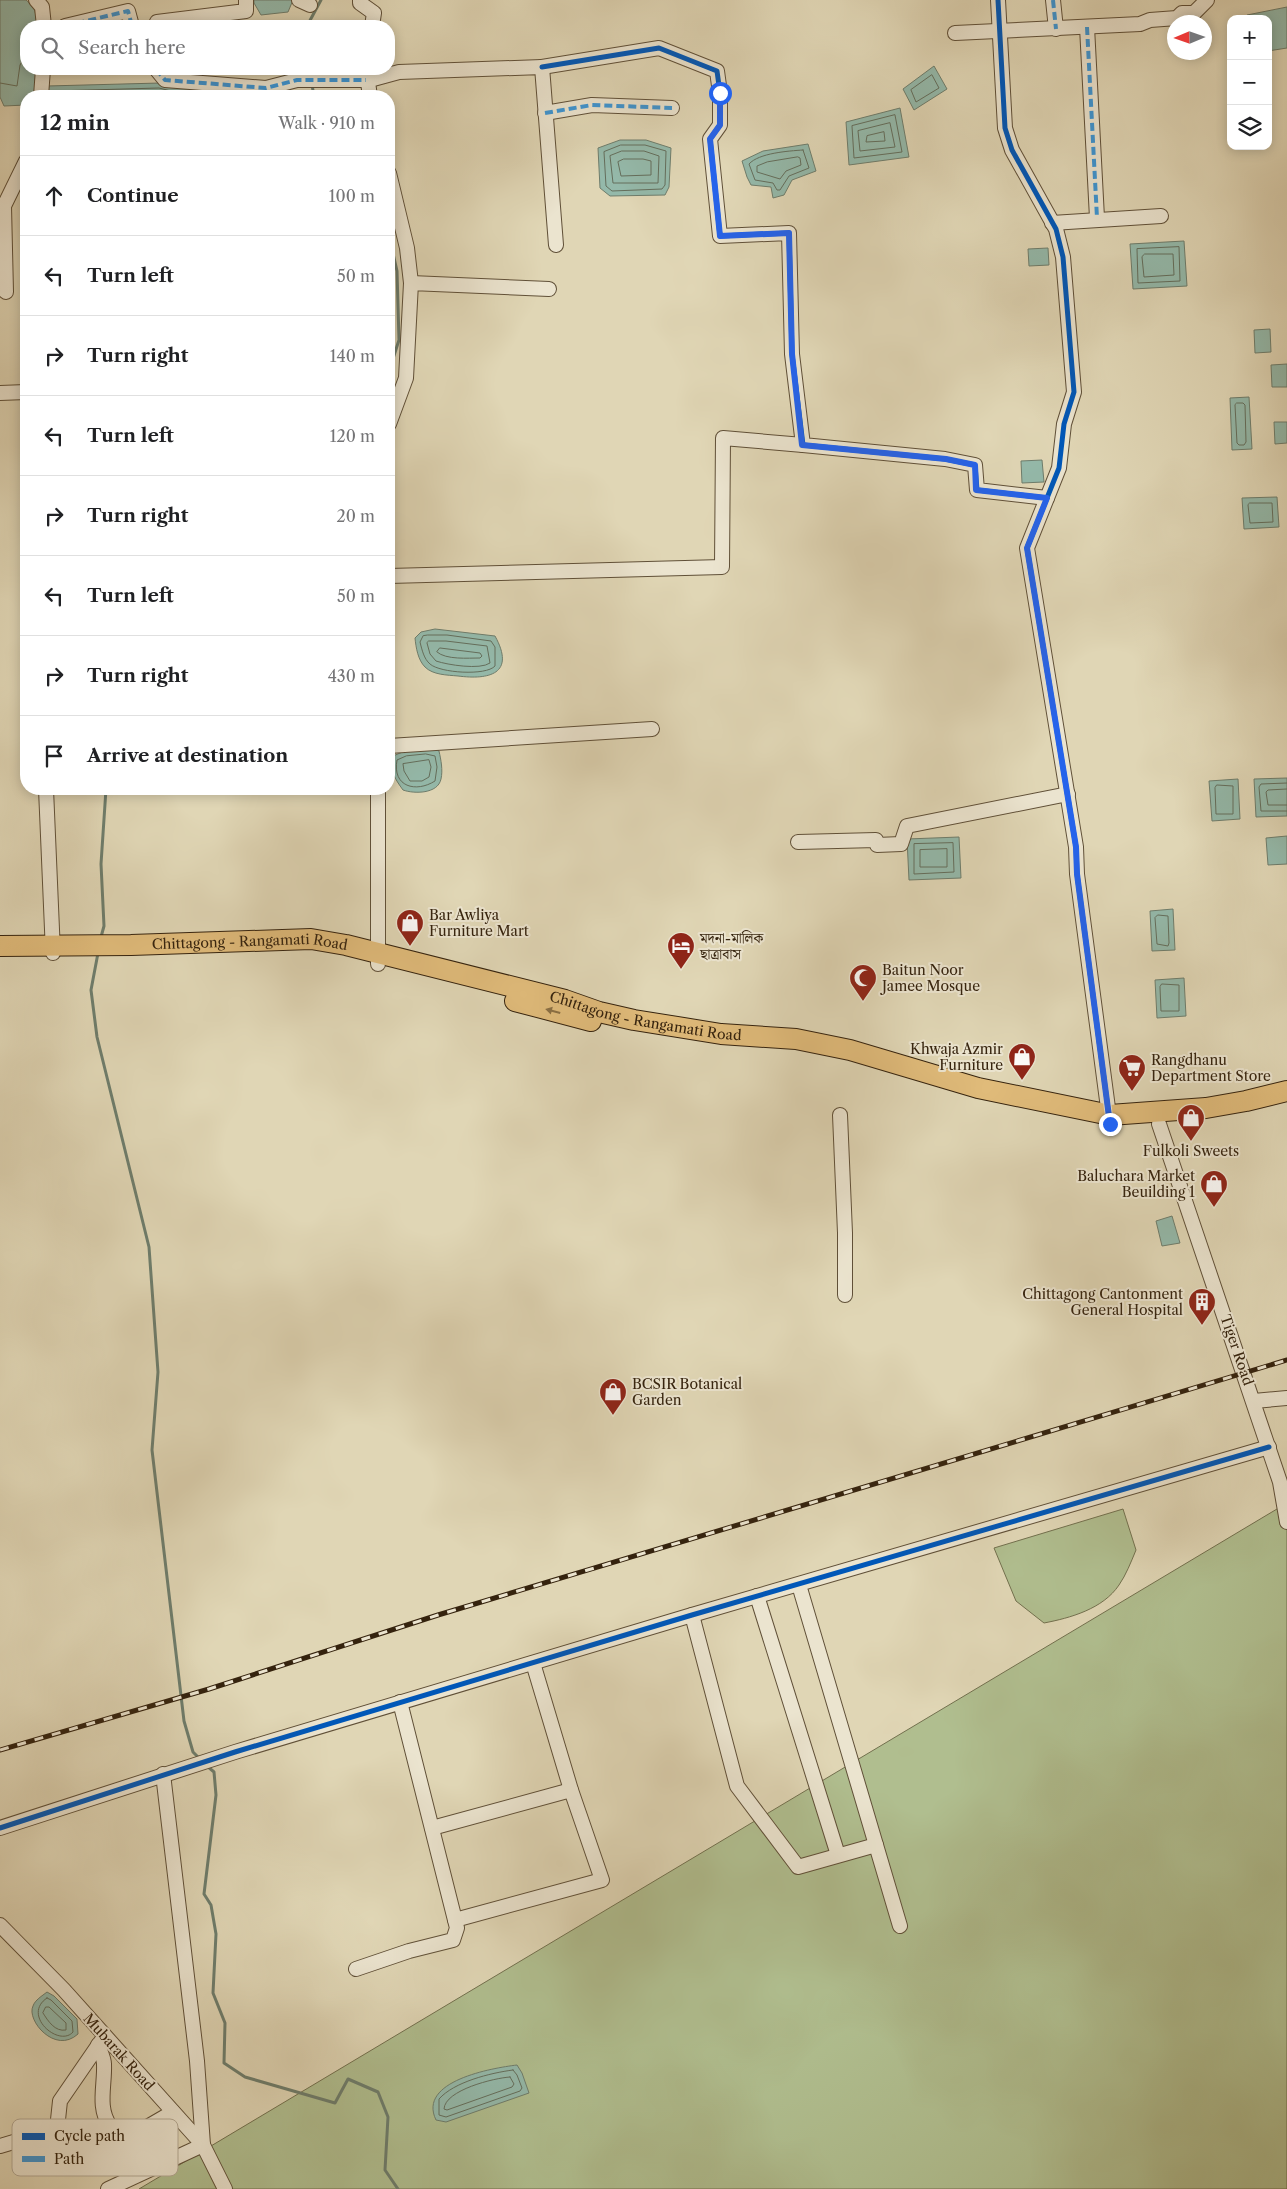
<!DOCTYPE html>
<html lang="en">
<head>
<meta charset="utf-8">
<style>
	body { margin:0; font-family:"Libre Caslon Text","Noto Serif Bengali",serif; background:#f2f2f2; color:#202124 }
	.controls { position:absolute; right:15px; top:15px; display:grid; overflow:hidden; border-radius:10px; box-shadow:0 2px 12px #0003 }
	.controls button { width:45px; height:45px; display:grid; place-items:center; padding:0; border:0; border-bottom:1px solid #e0e0e0; background:#fff; color:#202124; font:25px sans-serif }
	.compass { position:absolute; left:1167px; top:15px; width:45px; height:45px; border-radius:50%; background:#fff; box-shadow:0 2px 12px #0003; rotate:268deg }
	.stop { position:absolute; width:15px; height:15px; margin:-11px; border:4px solid #2563eb; border-radius:50%; background:#fff }
	.stop.end { background:#2563eb; border-color:#fff; box-shadow:0 1px 5px #0008 }
	.list { margin:0; padding:0; list-style:none }
	h2 { display:flex; justify-content:space-between; align-items:center; height:65px; margin:0; padding:0 20px; font-size:21px }
	h2 small { font-size:16px; font-weight:400; color:#757577 }
	.list li { display:grid; grid-template-columns:32px 1fr auto; gap:15px; align-items:center; box-sizing:border-box; height:80px; padding:0 20px; border-top:1px solid #e0e0e0 }
	.list b { display:block; font-size:19px; white-space:nowrap }
	.list em { font-size:16px; font-style:normal; color:#757577 }
	.icon { flex:none; width:28px; height:28px; fill:none; stroke:currentColor; stroke-width:2; stroke-linecap:round; stroke-linejoin:round }
	.map { position:relative; flex:none; width:1287px; height:2189px; overflow:hidden }
	.search { position:absolute; background:#fff; box-shadow:0 2px 12px #0003; left:20px; top:20px; width:375px; height:55px; display:flex; align-items:center; gap:12px; box-sizing:border-box; padding:0 18px; border-radius:20px; color:#757577; font-size:19px }
	.panel { position:absolute; background:#fff; box-shadow:0 2px 12px #0003; left:20px; top:90px; width:375px; height:705px; border-radius:20px }
	.map>svg:first-child { display:block }
	.green { fill:#b0be8f; stroke:#72704e }
	.water { fill:#94b9aa; stroke:#6e7d6c }
	.lines { fill:none; stroke-linecap:round; stroke-linejoin:round }
	.shore { stroke:#646e5c; stroke-width:1 }
	.stream { stroke:#6e7d6c; stroke-width:3 }
	.minor-casing { stroke:#605038; stroke-width:16 }
	.highway-casing { stroke:#35230e; stroke-width:22 }
	.minor { stroke:#ebe4cf; stroke-width:14 }
	.highway { stroke:#e0bb7a; stroke-width:20 }
	.rail-casing { stroke:#35230e; stroke-width:5 }
	.rail { stroke:#ebe4cf; stroke-width:3; stroke-dasharray:9; stroke-linecap:butt }
	.quiet { stroke:#3e95d2; stroke-width:4; stroke-dasharray:8 4; stroke-linecap:butt }
	.cycleway-casing { stroke:#ebe4cf; stroke-width:8 }
	.cycleway { stroke:#0057b8; stroke-width:5 }
	.oneway { fill:#8a6f44 }
	.route { stroke:#2563eb; stroke-width:6 }
	.labels { text-anchor:middle; dominant-baseline:central; stroke-width:4; stroke-linejoin:round; paint-order:stroke }
	.poi-label { font-size:14px; fill:#35230e; stroke:#ebe4cf; text-anchor:start }
	.street-label { font-size:14px; fill:#35230e; stroke:#ebe4cf }
	.key { fill:#ebe4cf; stroke:#b4aa95; stroke-width:1 }
	.key-label { font-size:14px; fill:#35230e }
</style>
</head>
<body>
<div class="map">
<svg width="1287" height="2189" viewBox="0 0 1287 2189">
	<rect width="100%" height="100%" fill="#e0d6b5"/>
	<filter id="stains"><feTurbulence type="fractalNoise" baseFrequency=".004" numOctaves="4"/><feColorMatrix values="0 0 0 0 .2 0 0 0 0 .09 0 0 0 0 .02 0 0 0 .5 -.17"/></filter>
	<radialGradient id="worn" r=".72"><stop offset=".6" stop-color="#630" stop-opacity="0"/><stop offset="1" stop-color="#630" stop-opacity=".3"/></radialGradient>
	<!-- green -->
	<g class="green">
		<path d="M1287 1503V2189H139Z"/>
		<path d="M1123 1509 1136 1550C1131 1562 1126 1575 1119 1585 1103 1609 1070 1618 1044 1623L1016 1601 994 1548Z"/>
	</g>
	<!-- water -->
	<g class="water">
		<path d="M0 0H26L34 7 38 25 26 26V69H38L35 96H26V105L4 106 0 97Z"/>
		<path d="M254 0H293L288 12 261 15 254 3Z"/>
		<path d="M1287 7V48L1268 51V19H1247V15Z"/>
		<path d="M934 66 947 89 914 110 903 89Z"/>
		<path d="M160 83 202 88 204 96H47V86Z"/>
		<path d="M900 108 909 157 849 165 846 122Z"/>
		<path d="M620 140H646L671 148 669 187 665 195 610 196 600 188 598 148Z"/>
		<path d="M808 144 816 171 792 180 784 195 773 198 771 187 751 185 747 177 742 161 763 151Z"/>
		<path d="M1184 241 1187 286 1133 289 1130 244Z"/>
		<path d="M1048 248 1049 265 1029 266 1028 249Z"/>
		<path d="M1270 329 1271 352 1255 353 1254 330Z"/>
		<path d="M1287 364V387H1272L1271 365Z"/>
		<path d="M1249 397 1252 449 1232 450 1230 398Z"/>
		<path d="M1274 422H1287V443L1275 444Z"/>
		<path d="M1042 460 1044 482 1022 483 1021 461Z"/>
		<path d="M1277 497 1279 527 1244 529 1242 498Z"/>
		<path d="M435 629 495 636C516 674 489 680 458 676 447 675 433 675 425 667 418 660 416 648 415 638L421 632Z"/>
		<path d="M435 749 439 751C441 760 443 770 441 779 438 794 414 794 403 790 395 779 389 770 393 756L405 751Z"/>
		<path d="M1287 778V816L1256 817 1254 779Z"/>
		<path d="M1238 779 1240 819 1212 821 1209 781Z"/>
		<path d="M1287 836V864L1268 865 1266 838Z"/>
		<path d="M959 837 961 878 909 880 907 839Z"/>
		<path d="M1173 909 1175 950 1152 951 1150 911Z"/>
		<path d="M1184 978 1186 1016 1157 1018 1155 980Z"/>
		<path d="M1172 1216 1180 1243 1162 1246 1156 1221Z"/>
		<path d="M47 1992 54 1996 77 2019 78 2034C55 2055 26 2020 33 2006 35 2000 42 1996 47 1992Z"/>
		<path d="M517 2065 522 2073 529 2093 446 2122 436 2120C417 2081 492 2068 517 2065Z"/>
	</g>
	<g class="lines">
		<!-- shore -->
		<g class="shore">
			<path d="M932 75 939 88 916 102 911 90Z"/>
			<path d="M0 83 17 86 20 65 26 55"/>
			<path d="M52 96 54 91 159 88 171 91 196 93 199 96"/>
			<path d="M78 96 158 94 166 96"/>
			<path d="M895 115 902 152 854 158 852 126Z"/>
			<path d="M890 123 895 147 860 151 858 131Z"/>
			<path d="M884 132 885 141 866 142 867 136Z"/>
			<path d="M621 145H645L666 151 665 185 662 189 612 191 606 186 604 152Z"/>
			<path d="M803 150 809 168 789 176 780 190H777L773 183 755 180 749 164C759 153 788 151 803 150Z"/>
			<path d="M622 151H644L659 156 658 183H613L610 156Z"/>
			<path d="M798 157 800 158 801 165 786 171 780 179 757 172V166L767 162Z"/>
			<path d="M624 159H643L651 161V175L621 176 618 162Z"/>
			<path d="M1179 247 1180 281 1138 283 1137 249Z"/>
			<path d="M1145 254H1173L1174 275 1144 277 1142 257Z"/>
			<path d="M1237 403H1243L1245 405 1246 442 1244 445H1239L1237 443 1235 405Z"/>
			<path d="M1250 503H1272L1273 522 1250 523 1248 505Z"/>
			<path d="M428 635H447L491 641 495 647V666C486 676 440 673 430 664 424 659 422 650 420 642L423 636Z"/>
			<path d="M429 641H446L487 646 490 663C480 670 448 665 436 661L430 654 427 643Z"/>
			<path d="M440 648 480 653 482 656 480 658C468 658 446 660 437 652Z"/>
			<path d="M426 754 435 756 437 767 435 781C416 793 392 787 397 760L406 756Z"/>
			<path d="M429 760 431 767 429 777 422 781H410L404 771 403 764Z"/>
			<path d="M1287 783 1261 784 1259 787 1261 811H1287"/>
			<path d="M1217 785 1233 786V814H1216L1215 788Z"/>
			<path d="M1287 789 1268 790 1266 792 1268 805H1287"/>
			<path d="M953 843 954 872 914 874V844Z"/>
			<path d="M947 849V867H920V850Z"/>
			<path d="M1158 915 1168 916 1169 943 1168 946 1157 944 1155 918Z"/>
			<path d="M1162 984 1179 985V1011H1161L1160 987Z"/>
			<path d="M47 1998 51 2000 72 2021 73 2032C59 2048 21 2015 47 1998Z"/>
			<path d="M46 2007H49L66 2023V2030C55 2032 48 2021 43 2013Z"/>
			<path d="M513 2070 517 2075 522 2088 520 2091 446 2117 439 2115V2099C454 2082 490 2073 513 2070Z"/>
			<path d="M510 2077 514 2084 512 2087 447 2110 444 2109C445 2090 494 2078 510 2077Z"/>
		</g>
		<!-- stream -->
		<g class="stream">
			<path d="M307 26 321 0"/>
			<path d="M310 69 311 76"/>
			<path d="M312 85 314 96"/>
			<path d="M389 236 397 271 399 340 389 371"/>
			<path d="M101 937 104 926 101 864 106 789"/>
			<path d="M98 953 91 990 97 1037 149 1247 158 1372 152 1450 184 1721 193 1752 199 1758"/>
			<path d="M207 1766 214 1772 216 1795 204 1894 211 1905 216 1934 213 1993 225 2023 224 2063 245 2077 335 2103 348 2079 378 2092 388 2117 385 2170 398 2189"/>
		</g>
		<defs>
			<g id="minor">
				<path d="M36 0 42 7 44 26"/>
				<path d="M299 0 310 5"/>
				<path d="M360 0V3L374 13 372 26"/>
				<path d="M998 0 1005 128 1012 150 1056 229 1063 257 1074 392 1064 424 1059 468 1027 548 1076 847 1077 874 1110 1123"/>
				<path d="M1053 0 1056 29"/>
				<path d="M65 26 128 11 132 26"/>
				<path d="M155 26 157 22 246 11V0"/>
				<path d="M1087 27 1097 218"/>
				<path d="M955 33 1140 24 1150 20 1177 18 1182 13H1194L1207 0"/>
				<path d="M542 67 659 48 717 71 720 93V125L710 139 720 236 789 233 792 354 803 445 945 459 975 465 977 490 1047 498"/>
				<path d="M156 69 165 80 266 88 297 80H366"/>
				<path d="M366 69 370 96"/>
				<path d="M366 81 399 72 542 67 556 245"/>
				<path d="M41 96 43 69"/>
				<path d="M545 113 592 105 672 108"/>
				<path d="M389 173 407 248 411 283"/>
				<path d="M1052 223 1161 216"/>
				<path d="M6 292 4 206 26 161"/>
				<path d="M0 393 26 392"/>
				<path d="M389 424 406 378 411 283 549 289"/>
				<path d="M389 576 722 567 723 438 803 445"/>
				<path d="M389 746 652 729"/>
				<path d="M46 789 53 953"/>
				<path d="M798 842 876 840 877 845 901 844 907 826 1068 794"/>
				<path d="M378 964V789"/>
				<path d="M840 1115 845 1233V1295"/>
				<path d="M1159 1124 1280 1482 1287 1522"/>
				<path d="M1254 1401 1287 1398"/>
				<path d="M799 1585 900 1926"/>
				<path d="M757 1596 838 1855"/>
				<path d="M692 1615 737 1786 798 1867 876 1845"/>
				<path d="M0 1828 235 1752 692 1615 1269 1447"/>
				<path d="M432 1828 571 1790"/>
				<path d="M455 1920 602 1880 571 1790 533 1663"/>
				<path d="M0 1925 64 1990 203 2145 225 2189"/>
				<path d="M356 1969 409 1951 453 1940 457 1928 400 1702"/>
				<path d="M98 2045C100 2051 104 2058 104 2064 105 2086 97 2107 110 2126"/>
				<path d="M130 2137 173 2112"/>
				<path d="M0 2146 57 2129 60 2101 104 2037"/>
				<path d="M108 2189 203 2145 197 2061 163 1774"/>
			</g>
			<g id="highway">
				<path id="s1" d="M0 946 131 945 311 939 346 945 565 1000 599 1012 634 1020 721 1034 796 1039 850 1050 978 1088 1110 1115 1206 1108 1246 1101 1287 1091"/>
				<path d="M515 1001 591 1021"/>
			</g>
		</defs>
		<!-- minor casing -->
		<use href="#minor" class="minor-casing"/>
		<!-- highway casing -->
		<use href="#highway" class="highway-casing"/>
		<!-- minor -->
		<use href="#minor" class="minor"/>
		<!-- highway -->
		<use href="#highway" class="highway"/>
		<defs>
			<path id="rail" d="M0 1750 209 1689 438 1615 1287 1360"/>
		</defs>
		<!-- rail casing -->
		<use href="#rail" class="rail-casing"/>
		<!-- rail -->
		<use href="#rail" class="rail"/>
		<!-- quiet -->
		<g class="quiet">
			<path d="M1053 0 1056 29"/>
			<path d="M65 26 128 11 132 26"/>
			<path d="M1087 27 1097 218"/>
			<path d="M156 69 165 80 266 88 297 80H366"/>
			<path d="M545 113 592 105 672 108"/>
		</g>
		<defs>
			<g id="cycleway">
				<path d="M998 0 1005 128 1012 150 1056 229 1063 257 1074 392 1064 424 1059 468 1027 548 1076 847 1077 874 1110 1124"/>
				<path d="M542 67 659 48 717 71 720 93V125L710 139 720 236 789 233 792 354 803 445 945 459 975 465 977 490 1047 498"/>
				<path d="M0 1828 235 1752 692 1615 1269 1447"/>
			</g>
		</defs>
		<!-- cycleway casing -->
		<use href="#cycleway" class="cycleway-casing"/>
		<!-- cycleway -->
		<use href="#cycleway" class="cycleway"/>
	</g>
	<!-- one-way arrows -->
	<defs><path id="oneway-solid" d="M-6-.8H1V-3.2L6.5 0L1 3.2V.8H-6Z" transform="scale(1.25)"/></defs>
	<use class="oneway" href="#oneway-solid" transform="translate(553 1011) rotate(-165)"/>
	<g class="lines">
		<!-- route -->
		<path class="route" d="M720 93V125L710 139 720 236 789 233 792 354 802 445 946 459 975 465 976 490 1047 498 1027 548 1076 847 1077 874 1110 1124"/>
	</g>
	<!-- icons -->
	<defs>
		<symbol id="shop-pin" viewBox="-11 -11 22 30"><path d="M0 17L-7.5 6A9.5 9.5 0 1 1 7.5 6Z" fill="#8f2418" stroke="#ebe4cf"/><path d="M-5-2.5h2.3a2.7 3.5 0 0 1 5.4 0H5L5.5 6h-11ZM-1.5-2.5h3a1.5 2.3 0 0 0-3 0Z" fill="#fff"/></symbol>
		<symbol id="hotel-pin" viewBox="-11 -11 22 30"><path d="M0 17L-7.5 6A9.5 9.5 0 1 1 7.5 6Z" fill="#8f2418" stroke="#ebe4cf"/><path d="M-6-4.5h1.5V1H6V5H4.5V3h-9V5H-6ZM-4 0a1.8 1.8 0 1 1 3.6 0ZM.5 0V-2.5h3Q6-2.5 6 0Z" fill="#fff"/></symbol>
		<symbol id="mosque-pin" viewBox="-11 -11 22 30"><path d="M0 17L-7.5 6A9.5 9.5 0 1 1 7.5 6Z" fill="#8f2418" stroke="#ebe4cf"/><path d="M3.5-4.9A6 6 0 1 0 3.5 4.9A5 5 0 1 1 3.5-4.9Z" fill="#fff"/></symbol>
		<symbol id="supermarket-pin" viewBox="-11 -11 22 30"><path d="M0 17L-7.5 6A9.5 9.5 0 1 1 7.5 6Z" fill="#8f2418" stroke="#ebe4cf"/><path d="M-6-5.5h2.5l.6 2H6L4.5 2H-2.5L-4.4-4H-6ZM-1.5 3.2a1.3 1.3 0 1 0 .1 0ZM3 3.2a1.3 1.3 0 1 0 .1 0Z" fill="#fff"/></symbol>
		<symbol id="building-pin" viewBox="-11 -11 22 30"><path d="M0 17L-7.5 6A9.5 9.5 0 1 1 7.5 6Z" fill="#8f2418" stroke="#ebe4cf"/><path d="M-4-6H4V6H1V3H-1V6H-4ZM-2.5-4.3h1.7v1.8h-1.7ZM.8-4.3h1.7v1.8H.8ZM-2.5-1h1.7V.8h-1.7ZM.8-1h1.7V.8H.8Z" fill="#fff"/></symbol>
	</defs>
	<g fill-rule="evenodd">
		<use href="#shop-pin" x="394" y="907" width="32" height="43"/>
		<use href="#hotel-pin" x="665" y="930" width="32" height="43"/>
		<use href="#mosque-pin" x="847" y="962" width="32" height="43"/>
		<use href="#shop-pin" x="1006" y="1041" width="32" height="43"/>
		<use href="#supermarket-pin" x="1116" y="1052" width="32" height="43"/>
		<use href="#shop-pin" x="1175" y="1102" width="32" height="43"/>
		<use href="#shop-pin" x="1198" y="1168" width="32" height="43"/>
		<use href="#building-pin" x="1186" y="1286" width="32" height="43"/>
		<use href="#shop-pin" x="597" y="1376" width="32" height="43"/>
	</g>
	<g class="labels">
		<!-- poi labels -->
		<g class="poi-label">
			<text x="429" y="915">Bar Awliya<tspan x="429" dy="16">Furniture Mart</tspan></text>
			<text x="700" y="938">মদনা-মালিক<tspan x="700" dy="16">ছাত্রাবাস</tspan></text>
			<text x="882" y="970">Baitun Noor<tspan x="882" dy="16">Jamee Mosque</tspan></text>
			<text x="1003" y="1049" text-anchor="end">Khwaja Azmir<tspan x="1003" dy="16">Furniture</tspan></text>
			<text x="1151" y="1060">Rangdhanu<tspan x="1151" dy="16">Department Store</tspan></text>
			<text x="1191" y="1151" text-anchor="middle">Fulkoli Sweets</text>
			<text x="1195" y="1176" text-anchor="end">Baluchara Market<tspan x="1195" dy="16">Beuilding 1</tspan></text>
			<text x="1183" y="1294" text-anchor="end">Chittagong Cantonment<tspan x="1183" dy="16">General Hospital</tspan></text>
			<text x="632" y="1384">BCSIR Botanical<tspan x="632" dy="16">Garden</tspan></text>
		</g>
		<!-- street labels -->
		<g class="street-label">
			<text stroke="none"><textPath href="#s1" startOffset="250">Chittagong - Rangamati Road</textPath></text>
			<text stroke="none"><textPath href="#s1" startOffset="655">Chittagong - Rangamati Road</textPath></text>
			<text transform="translate(1237 1350) rotate(71)">Tiger Road</text>
			<text transform="translate(119 2052) rotate(48)">Mubarak Road</text>
		</g>
	</g>
	<!-- legend -->
	<rect x="12" y="2119" width="166" height="57" rx="8" class="key"/>
	<rect x="22" y="2133" width="23" height="7" fill="#0057b8"/>
	<rect x="22" y="2156" width="23" height="6" fill="#3e95d2"/>
	<g class="key-label">
		<text x="54" y="2141">Cycle path</text>
		<text x="54" y="2164">Path</text>
	</g>
	<rect width="100%" height="100%" filter="url(#stains)"/>
	<rect width="100%" height="100%" fill="url(#worn)"/>
</svg>
<div class="controls">
<button>+</button>
<button>−</button>
<button><svg class="icon" aria-label="layers" viewBox="0 0 24 24"><path d="M12 4l9 5-9 5-9-5zM3 14l9 5 9-5"/></svg></button>
</div>
<svg class="compass" viewBox="-18 -18 36 36"><path d="M0-13l5 13h-10z" fill="#e53935"/><path d="M0 13l5-13h-10z" fill="#757577"/></svg>
<div class="stop" style="left:720px;top:93px"></div>
<div class="stop end" style="left:1110px;top:1124px"></div>
<div class="search"><svg class="icon" aria-label="search" viewBox="0 0 24 24"><circle cx="10" cy="10" r="6"/><path d="M15 15l6 6"/></svg>Search here</div>
<section class="panel">
<h2>12 min<small>Walk · 910 m</small></h2>
<ul class="list">
<li><svg class="icon" aria-label="ahead" viewBox="0 0 24 24"><path d="M12 20V5M6 11l6-6 6 6"/></svg><div><b>Continue</b></div><em>100 m</em></li>
<li><svg class="icon" aria-label="left" viewBox="0 0 24 24"><path d="M17 20v-9H6M10 6l-5 5 5 5"/></svg><div><b>Turn left</b></div><em>50 m</em></li>
<li><svg class="icon" aria-label="right" viewBox="0 0 24 24"><path d="M7 20v-9h11M14 6l5 5-5 5"/></svg><div><b>Turn right</b></div><em>140 m</em></li>
<li><svg class="icon" aria-label="left" viewBox="0 0 24 24"><path d="M17 20v-9H6M10 6l-5 5 5 5"/></svg><div><b>Turn left</b></div><em>120 m</em></li>
<li><svg class="icon" aria-label="right" viewBox="0 0 24 24"><path d="M7 20v-9h11M14 6l5 5-5 5"/></svg><div><b>Turn right</b></div><em>20 m</em></li>
<li><svg class="icon" aria-label="left" viewBox="0 0 24 24"><path d="M17 20v-9H6M10 6l-5 5 5 5"/></svg><div><b>Turn left</b></div><em>50 m</em></li>
<li><svg class="icon" aria-label="right" viewBox="0 0 24 24"><path d="M7 20v-9h11M14 6l5 5-5 5"/></svg><div><b>Turn right</b></div><em>430 m</em></li>
<li><svg class="icon" aria-label="arrive" viewBox="0 0 24 24"><path d="M6 21V4h12l-3 4 3 4H6"/></svg><div><b>Arrive at destination</b></div></li>
</ul>
</section>
</div>
</body>
</html>
